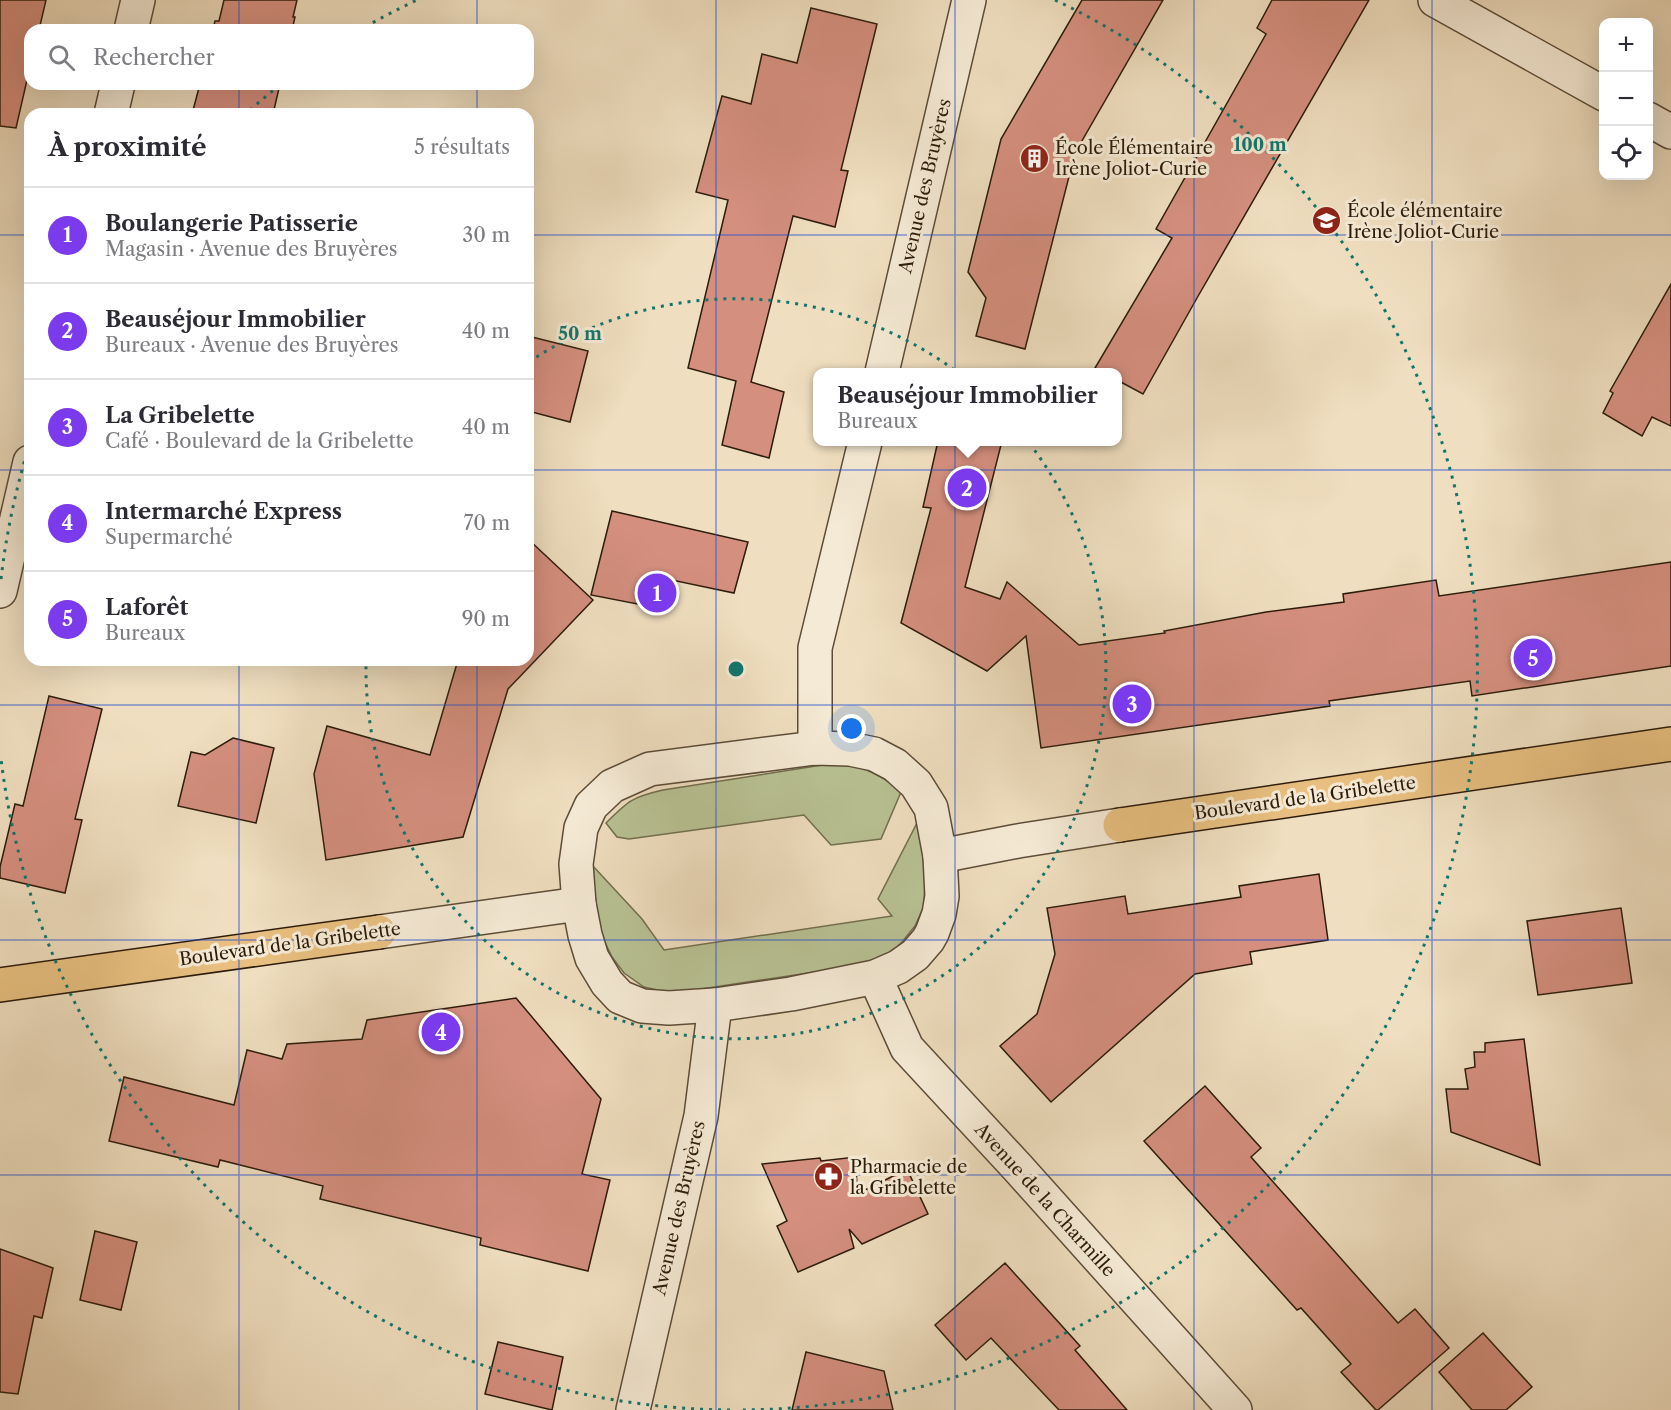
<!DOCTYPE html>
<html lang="fr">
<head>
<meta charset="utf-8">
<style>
	body { margin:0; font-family:"Libre Caslon Text",serif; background:#f7f7f7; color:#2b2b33 }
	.controls { position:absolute; right:18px; top:18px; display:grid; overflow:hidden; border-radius:12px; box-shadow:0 6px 24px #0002 }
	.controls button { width:54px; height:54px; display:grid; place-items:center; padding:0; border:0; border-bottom:2px solid #e1e1e2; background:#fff; color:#2b2b33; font:30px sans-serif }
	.you { position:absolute; left:852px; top:729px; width:21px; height:21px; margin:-15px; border:4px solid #fff; border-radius:50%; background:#1a73e8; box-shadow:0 0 0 9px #1a73e833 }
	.badge { display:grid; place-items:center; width:39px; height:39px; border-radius:50%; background:#7c3aed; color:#fff; font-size:20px; font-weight:700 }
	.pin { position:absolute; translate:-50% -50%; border:3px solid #fff; box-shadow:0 2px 6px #0006 }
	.popup { position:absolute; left:813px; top:368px; width:309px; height:78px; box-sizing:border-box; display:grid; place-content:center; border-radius:12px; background:#fff; filter:drop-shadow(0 2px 4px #0005); font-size:20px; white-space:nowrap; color:#7c7c81 }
	.popup b { font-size:22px; color:#2b2b33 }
	.popup::after { content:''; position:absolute; left:50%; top:100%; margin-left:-12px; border:12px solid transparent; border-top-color:#fff }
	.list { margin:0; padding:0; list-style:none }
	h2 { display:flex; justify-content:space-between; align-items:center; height:78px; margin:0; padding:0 24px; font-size:26px }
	h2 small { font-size:20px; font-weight:400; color:#7c7c81 }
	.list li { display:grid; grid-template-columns:39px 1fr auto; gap:18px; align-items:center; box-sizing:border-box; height:96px; padding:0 24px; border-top:2px solid #e1e1e2 }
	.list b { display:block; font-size:22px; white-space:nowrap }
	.list p { margin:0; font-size:20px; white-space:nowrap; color:#7c7c81 }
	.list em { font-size:20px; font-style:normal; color:#7c7c81 }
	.icon { flex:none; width:33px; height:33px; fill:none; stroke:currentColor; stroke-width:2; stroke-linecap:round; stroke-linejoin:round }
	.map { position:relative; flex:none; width:1671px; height:1410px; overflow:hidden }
	.search { position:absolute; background:#fff; box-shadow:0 6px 24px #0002; left:24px; top:24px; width:510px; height:66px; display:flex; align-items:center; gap:15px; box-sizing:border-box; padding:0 21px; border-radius:18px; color:#7c7c81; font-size:22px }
	.panel { position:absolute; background:#fff; box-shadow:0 6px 24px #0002; left:24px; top:108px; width:510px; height:558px; border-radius:18px }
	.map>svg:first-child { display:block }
	.green { fill:#b8c193; stroke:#726e4f; stroke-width:1.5 }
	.building { fill:#d58f7f; stroke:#2c1c0b; stroke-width:1.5 }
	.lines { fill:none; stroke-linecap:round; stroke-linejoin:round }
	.minor-casing { stroke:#5d4c38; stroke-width:36 }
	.major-casing { stroke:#2c1c0b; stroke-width:36 }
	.minor { stroke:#f5ead5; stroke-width:33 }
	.major { stroke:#e8bf80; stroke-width:33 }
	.grid { fill:none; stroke:#1d4ed8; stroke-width:1.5; stroke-opacity:0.55 }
	.ring { fill:none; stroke:#0f766e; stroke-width:3; stroke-dasharray:3 6 }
	.labels { text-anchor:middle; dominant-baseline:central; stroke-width:6; stroke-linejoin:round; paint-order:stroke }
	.poi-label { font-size:18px; fill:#2c1c0b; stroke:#f5ead5; text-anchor:start }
	.street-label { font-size:18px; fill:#2c1c0b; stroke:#f5ead5 }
	.centre { fill:#0f766e; stroke:#f5ead5; stroke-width:3 }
	.ring-label { font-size:18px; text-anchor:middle; font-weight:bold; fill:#0f766e; stroke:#f5ead5; stroke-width:6; stroke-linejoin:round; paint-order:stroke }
</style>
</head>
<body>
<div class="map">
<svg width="1671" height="1410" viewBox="0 0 1671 1410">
	<rect width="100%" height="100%" fill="#efdebf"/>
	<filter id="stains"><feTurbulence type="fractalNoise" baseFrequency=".00333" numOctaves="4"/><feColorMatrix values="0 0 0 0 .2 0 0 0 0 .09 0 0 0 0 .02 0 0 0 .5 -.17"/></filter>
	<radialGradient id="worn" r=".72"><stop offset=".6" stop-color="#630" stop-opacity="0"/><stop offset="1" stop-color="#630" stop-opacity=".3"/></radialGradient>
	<!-- green -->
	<g class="green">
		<path d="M835 763C866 768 877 771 901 792L881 839 831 845 804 815 629 839 617 837 606 823C628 801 632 797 663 790Z"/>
		<path d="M917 823 923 852 925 880 924 906 915 926 902 942 889 955 868 964 688 991 666 992 644 987 624 973 612 957 600 932 594 912 592 865 642 919 664 950 892 916 878 899Z"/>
	</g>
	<!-- building -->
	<g class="building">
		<path d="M0 0H46L39 30H30V67L16 128 0 126Z"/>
		<path d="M224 0H297L293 17H295L292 30H213L215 21H219Z"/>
		<path d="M1082 0H1163L1075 153 1025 349 976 336 986 298 968 272 1001 139Z"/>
		<path d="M1272 0H1369L1197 298 1143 394 1117 380V372H1103L1095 368 1172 238 1156 229 1266 34 1257 28Z"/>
		<path d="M811 8 877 24 841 170 848 171 835 227 793 216 751 382 784 392 769 458 722 445 736 381 688 368 728 200 696 192 722 96 751 104 762 54 797 63Z"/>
		<path d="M200 84H280L273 114H192Z"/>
		<path d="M1671 284V426L1652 417 1642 436 1603 413 1613 393 1610 391Z"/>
		<path d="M528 336 588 351 570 422 528 411Z"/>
		<path d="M938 441H1002L965 587 1000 599 1007 582 1079 645 1165 633 1164 631 1266 612 1344 602 1343 594 1436 580 1439 596 1671 562V666L1472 696 1470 681 1329 701 1330 706 1041 748 1026 636 987 671 901 623 931 508 923 507Z"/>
		<path d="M612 511 748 542 734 593 672 580 663 609 591 595Z"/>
		<path d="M528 539 593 600 508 689 463 837 326 860 314 774 327 726 430 755 458 660H528Z"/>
		<path d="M49 696 102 709 75 819 82 820 65 893 0 878V867L15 804 23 806Z"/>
		<path d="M233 738 274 748 256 823 178 806 191 752 205 755Z"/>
		<path d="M1319 874 1328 940 1250 952 1252 964 1195 974 1051 1102 1000 1046 1037 1014 1055 954 1047 908 1125 896 1128 914 1241 897 1239 886Z"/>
		<path d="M1621 908 1632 983 1538 995 1527 921Z"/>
		<path d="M516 998 601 1099 582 1174 610 1180 588 1271 480 1245 481 1238 320 1199 323 1186 220 1160 218 1167 109 1141 124 1077 234 1105 247 1050 282 1059 287 1044 362 1039 367 1020Z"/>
		<path d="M1524 1039 1540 1165 1451 1132 1446 1089H1468L1465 1069 1475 1067 1474 1052H1485V1043Z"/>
		<path d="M1205 1086 1261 1148 1251 1157 1398 1323 1415 1309 1449 1348 1378 1410H1376L1341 1372 1351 1364 1301 1308 1297 1310 1144 1141Z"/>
		<path d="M856 1157 857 1194 907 1169 928 1214 862 1244 849 1229 854 1248 798 1272 777 1226 787 1221 762 1164 820 1158 821 1161Z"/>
		<path d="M95 1231 137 1242 121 1310 80 1300Z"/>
		<path d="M0 1249 53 1268 42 1318 34 1316 18 1394 0 1392Z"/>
		<path d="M1005 1263 1080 1346 1075 1350 1127 1410H1059L991 1338 966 1360 935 1325Z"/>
		<path d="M1483 1333 1532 1387 1506 1410H1472L1439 1372Z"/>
		<path d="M498 1342 563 1357 552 1410 485 1394Z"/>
		<path d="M806 1352 884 1371 893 1410H792Z"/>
	</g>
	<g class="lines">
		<defs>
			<g id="minor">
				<path d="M1435 0 1604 94"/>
				<path d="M131 30 138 0"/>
				<path d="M111 114 118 84"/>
				<path d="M1648 119 1671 132"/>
				<path d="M882 372 969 0"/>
				<path d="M0 591 30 462"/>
				<path d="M815 748 850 749 874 754 895 765 916 784 931 808 940 856 942 896 939 914 932 933 928 940 915 955 898 967 875 977 791 994 715 1005 669 1008 642 1006 620 997 607 983 592 958 585 935 579 904 576 864 581 828 591 806 612 786 650 769Z"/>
				<path d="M815 748V648L865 442"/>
				<path d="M940 856 1018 841 1120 825"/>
				<path d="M379 932 579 904"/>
				<path d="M875 977 907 1048 1018 1168 1235 1410"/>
				<path d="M633 1410 701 1116 715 1005"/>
			</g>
			<g id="major">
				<path d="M1120 825 1671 744"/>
				<path d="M0 985 379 932"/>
			</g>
		</defs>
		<!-- minor casing -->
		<use href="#minor" class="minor-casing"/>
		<!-- major casing -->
		<use href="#major" class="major-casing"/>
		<!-- minor -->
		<use href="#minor" class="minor"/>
		<!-- major -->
		<use href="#major" class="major"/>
	</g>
	<!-- grid -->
	<path class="grid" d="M239 0V30M477 0V30M716 0V1410M955 0V1410M1194 0V1410M1432 0V1410M239 84V114M477 84V114M0 235H30M528 235H1671M0 470H30M528 470H1671M239 660V1410M477 660V1410M0 705H1671M0 940H1671M0 1175H1671"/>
	<!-- distance rings -->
	<g class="ring">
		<path d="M529 362A370 370 0 1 1 366 663"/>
		<path d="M730 1410A741 741 0 0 1 1 759M1 579A741 741 0 0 1 29 446M250 110A741 741 0 0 1 280 85M365 27A741 741 0 0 1 417 0M1055 0A741 741 0 0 1 742 1410"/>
	</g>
	<!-- icons -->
	<defs>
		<symbol id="building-disc" viewBox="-11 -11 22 22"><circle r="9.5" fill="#8f2418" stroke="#f5ead5"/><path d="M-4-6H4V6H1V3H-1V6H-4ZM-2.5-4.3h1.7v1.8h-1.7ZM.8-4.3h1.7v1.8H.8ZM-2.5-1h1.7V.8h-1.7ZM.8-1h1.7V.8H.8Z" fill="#fff"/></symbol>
		<symbol id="school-disc" viewBox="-11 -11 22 22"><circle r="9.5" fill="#8f2418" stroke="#f5ead5"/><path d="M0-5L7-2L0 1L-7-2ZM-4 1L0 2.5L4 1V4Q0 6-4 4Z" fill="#fff"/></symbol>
		<symbol id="pharmacy-disc" viewBox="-11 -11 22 22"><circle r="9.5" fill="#8f2418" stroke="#f5ead5"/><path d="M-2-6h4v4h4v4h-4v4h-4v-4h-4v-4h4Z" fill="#fff"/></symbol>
	</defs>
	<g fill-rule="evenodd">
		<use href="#building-disc" x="1018" y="142" width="33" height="33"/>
		<use href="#school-disc" x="1310" y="204" width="33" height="33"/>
		<use href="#pharmacy-disc" x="812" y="1160" width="33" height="33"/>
	</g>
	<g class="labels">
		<!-- poi labels -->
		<g class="poi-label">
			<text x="1055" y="148">École Élémentaire<tspan x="1055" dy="21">Irène Joliot-Curie</tspan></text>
			<text x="1347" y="211">École élémentaire<tspan x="1347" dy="21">Irène Joliot-Curie</tspan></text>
			<text x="850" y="1167">Pharmacie de<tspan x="850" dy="21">la Gribelette</tspan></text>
		</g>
		<!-- street labels -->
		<g class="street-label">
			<text transform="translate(925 186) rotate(-77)">Avenue des Bruyères</text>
			<text transform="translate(1305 798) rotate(-8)">Boulevard de la Gribelette</text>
			<text transform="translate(290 944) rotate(-8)">Boulevard de la Gribelette</text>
			<text transform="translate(1045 1200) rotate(48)">Avenue de la Charmille</text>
			<text transform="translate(679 1208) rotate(-77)">Avenue des Bruyères</text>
		</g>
	</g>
	<circle cx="736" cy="669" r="9" class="centre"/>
	<g class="ring-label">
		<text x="1260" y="151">100 m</text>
		<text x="580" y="340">50 m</text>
	</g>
	<rect width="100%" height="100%" filter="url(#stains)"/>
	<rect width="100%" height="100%" fill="url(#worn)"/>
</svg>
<div class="controls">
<button>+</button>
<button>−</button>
<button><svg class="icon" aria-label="locate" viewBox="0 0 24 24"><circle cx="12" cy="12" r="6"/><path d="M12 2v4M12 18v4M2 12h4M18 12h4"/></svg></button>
</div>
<div class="you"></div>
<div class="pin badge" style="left:657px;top:593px">1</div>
<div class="pin badge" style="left:967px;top:488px">2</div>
<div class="popup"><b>Beauséjour Immobilier</b>Bureaux</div>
<div class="pin badge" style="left:1132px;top:704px">3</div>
<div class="pin badge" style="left:441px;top:1032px">4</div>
<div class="pin badge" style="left:1533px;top:658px">5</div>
<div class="search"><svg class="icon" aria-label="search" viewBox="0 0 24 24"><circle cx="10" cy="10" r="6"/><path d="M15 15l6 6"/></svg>Rechercher</div>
<section class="panel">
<h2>À proximité<small>5 résultats</small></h2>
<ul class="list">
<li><span class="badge">1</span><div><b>Boulangerie Patisserie</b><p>Magasin · Avenue des Bruyères</p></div><em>30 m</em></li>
<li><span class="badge">2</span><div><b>Beauséjour Immobilier</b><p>Bureaux · Avenue des Bruyères</p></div><em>40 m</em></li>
<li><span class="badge">3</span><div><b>La Gribelette</b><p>Café · Boulevard de la Gribelette</p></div><em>40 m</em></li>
<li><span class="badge">4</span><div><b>Intermarché Express</b><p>Supermarché</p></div><em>70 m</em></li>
<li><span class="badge">5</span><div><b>Laforêt</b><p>Bureaux</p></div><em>90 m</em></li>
</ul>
</section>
</div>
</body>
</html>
